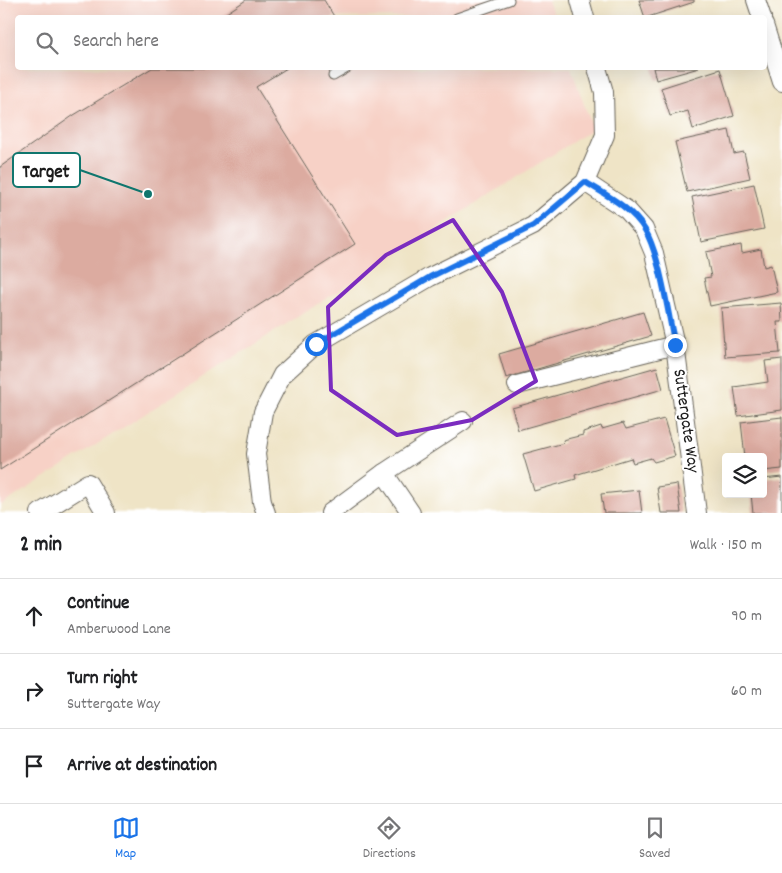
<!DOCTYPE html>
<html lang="en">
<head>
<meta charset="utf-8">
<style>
	body { margin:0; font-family:Dekko,sans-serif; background:#f2f2f2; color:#202124 }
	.controls { position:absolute; right:15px; bottom:15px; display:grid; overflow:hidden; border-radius:5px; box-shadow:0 5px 20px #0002 }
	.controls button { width:45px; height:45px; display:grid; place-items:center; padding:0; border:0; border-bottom:1px solid #e0e0e0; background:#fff; color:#202124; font:25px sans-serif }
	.stop { position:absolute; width:15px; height:15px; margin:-11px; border:4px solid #1a73e8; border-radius:50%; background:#fff }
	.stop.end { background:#1a73e8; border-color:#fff; box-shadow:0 1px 5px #0008 }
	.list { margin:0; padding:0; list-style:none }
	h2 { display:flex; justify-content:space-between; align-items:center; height:65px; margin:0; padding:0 20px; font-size:21px }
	h2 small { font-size:16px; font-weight:400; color:#757577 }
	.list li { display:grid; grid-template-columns:32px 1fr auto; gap:15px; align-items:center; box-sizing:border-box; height:75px; padding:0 20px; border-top:1px solid #e0e0e0 }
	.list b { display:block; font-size:19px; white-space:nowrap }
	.list p { margin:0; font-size:16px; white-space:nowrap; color:#757577 }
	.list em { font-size:16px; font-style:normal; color:#757577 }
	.icon { flex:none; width:28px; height:28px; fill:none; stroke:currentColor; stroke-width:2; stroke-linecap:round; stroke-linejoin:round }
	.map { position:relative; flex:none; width:782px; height:513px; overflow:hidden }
	.search { position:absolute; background:#fff; box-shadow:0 5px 20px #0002; left:15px; right:15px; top:15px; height:55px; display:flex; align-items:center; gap:12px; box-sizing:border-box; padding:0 18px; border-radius:5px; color:#757577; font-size:19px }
	.sheet { height:290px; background:#fff }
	nav { display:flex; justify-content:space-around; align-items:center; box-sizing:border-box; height:70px; border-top:1px solid #e0e0e0; background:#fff; font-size:14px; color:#757577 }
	nav a { display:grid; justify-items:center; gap:2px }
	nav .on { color:#1a73e8 }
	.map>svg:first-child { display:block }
	.built { fill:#f7d1c6 }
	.building { fill:#dcaba0 }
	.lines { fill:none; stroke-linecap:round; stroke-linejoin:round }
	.lane-casing { stroke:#666258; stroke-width:11 }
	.street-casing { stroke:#666258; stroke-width:20 }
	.lane { stroke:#fff; stroke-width:9 }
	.street { stroke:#fff; stroke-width:18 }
	.route { stroke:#1a73e8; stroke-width:6 }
	.marked { fill:none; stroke:#7b2cbf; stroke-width:4; stroke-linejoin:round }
	.labels { text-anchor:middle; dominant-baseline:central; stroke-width:4; stroke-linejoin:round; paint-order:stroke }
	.street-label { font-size:18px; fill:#1c1c1c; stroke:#fff }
	.leader { fill:none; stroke:#0f766e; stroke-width:2 }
	.callout-dot { fill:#0f766e; stroke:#fff; stroke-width:2 }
	.callout { fill:#fff; stroke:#0f766e; stroke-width:2 }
	.callout-label { font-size:19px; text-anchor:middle; font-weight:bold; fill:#1c1c1c }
</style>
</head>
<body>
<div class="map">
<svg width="782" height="513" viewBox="0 0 782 513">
	<rect width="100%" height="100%" fill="#fff"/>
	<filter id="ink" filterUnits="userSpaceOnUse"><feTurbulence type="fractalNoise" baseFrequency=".02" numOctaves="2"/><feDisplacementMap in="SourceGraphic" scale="10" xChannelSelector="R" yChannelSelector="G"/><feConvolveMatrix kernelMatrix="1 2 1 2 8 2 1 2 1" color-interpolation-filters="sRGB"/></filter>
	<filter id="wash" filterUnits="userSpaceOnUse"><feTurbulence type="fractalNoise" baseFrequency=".0096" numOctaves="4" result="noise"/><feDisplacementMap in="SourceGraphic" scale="20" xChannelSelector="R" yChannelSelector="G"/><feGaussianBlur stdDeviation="1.12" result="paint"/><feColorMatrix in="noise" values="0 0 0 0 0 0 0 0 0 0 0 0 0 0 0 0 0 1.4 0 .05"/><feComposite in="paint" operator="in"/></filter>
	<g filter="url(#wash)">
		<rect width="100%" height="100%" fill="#efe4c6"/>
		<!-- built -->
		<path class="built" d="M0 0H548L554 17 18 18V68H571L593 129 0 506Z"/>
		<g id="blocks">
			<!-- building -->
			<g class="building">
				<path d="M246 0H324L335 18H219Z"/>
				<path d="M639 0H694V2L645 18Z"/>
				<path d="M152 68H287L256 87 355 244 0 470V167L74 115Z"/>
				<path d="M653 68H699L656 80Z"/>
				<path d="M720 69 734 116 693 129 688 111 670 116 661 88Z"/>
				<path d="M729 130 734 154 744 152 750 178 687 192 675 142Z"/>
				<path d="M754 184 764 229 701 242 692 197Z"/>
				<path d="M741 245 742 253 761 249 764 267 771 265 777 292 710 306 704 278 711 277 706 252Z"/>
				<path d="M781 303 782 322H777L780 353 725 357 721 308Z"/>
				<path d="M643 312 651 336 506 378 499 354Z"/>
				<path d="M782 359V410L738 416 734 387 768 382 765 361Z"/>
				<path d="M657 367 663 389 518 430 512 408Z"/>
				<path d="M782 417V469L763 471V457H745L741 422Z"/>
				<path d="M664 419 675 456 654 462 651 458 633 463 631 458 575 475 576 479 534 491 523 454 564 443 563 440 583 435V432L601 426 602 429 623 423 626 429Z"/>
				<path d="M782 477V513H753L751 494H763V479Z"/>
				<path d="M677 484 681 513H661L657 487Z"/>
				<path d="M639 490 642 513H604L601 494Z"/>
			</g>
		</g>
	</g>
	<g filter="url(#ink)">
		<use href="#blocks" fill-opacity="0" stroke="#666258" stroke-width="1"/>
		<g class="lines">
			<defs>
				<g id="lane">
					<path d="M457 18 509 0"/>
					<path d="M333 76 347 68"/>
				</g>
				<g id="street">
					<path d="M580 0 585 18"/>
					<path d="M756 0 762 18"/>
					<path d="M764 25 782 82"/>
					<path d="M585 182 627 210 644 229 654 253 675 345 697 513"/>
					<path d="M517 385 675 345"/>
					<path d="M384 473 411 513"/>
					<path d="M40 513 88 483 106 513"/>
					<path d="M266 513 262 502 256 454 263 412 282 375 316 344 430 277 533 226 585 182 605 135 604 92 597 68"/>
					<path d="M330 513 384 473 463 421"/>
				</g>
			</defs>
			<!-- lane casing -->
			<use href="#lane" class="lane-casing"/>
			<!-- street casing -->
			<use href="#street" class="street-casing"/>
			<!-- lane -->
			<use href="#lane" class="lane"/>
			<!-- street -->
			<use href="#street" class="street"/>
		</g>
	</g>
	<g class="lines" filter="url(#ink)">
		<!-- route -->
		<path class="route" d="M316 344 430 277 533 226 585 182C606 195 632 208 645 230 660 255 668 314 675 345"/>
	</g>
	<!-- marked area -->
	<path class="marked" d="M453 220 502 292 536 381 472 420 397 435 331 390 328 307 386 255Z"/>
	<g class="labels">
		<!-- street labels -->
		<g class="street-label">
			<text transform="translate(685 421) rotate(82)">Suttergate Way</text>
		</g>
	</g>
	<!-- callouts -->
	<path class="leader" d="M148 194L80 170"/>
	<circle class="callout-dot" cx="148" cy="194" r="5"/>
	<rect class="callout" x="13" y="153" width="67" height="34" rx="5"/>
	<g class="callout-label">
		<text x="46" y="177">Target</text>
	</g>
</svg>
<div class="controls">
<button><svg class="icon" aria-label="layers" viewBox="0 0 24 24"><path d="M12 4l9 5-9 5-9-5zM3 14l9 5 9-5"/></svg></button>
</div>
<div class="stop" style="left:316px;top:344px"></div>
<div class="stop end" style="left:675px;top:345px"></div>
<div class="search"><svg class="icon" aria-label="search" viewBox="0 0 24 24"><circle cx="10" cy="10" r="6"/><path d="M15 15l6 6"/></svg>Search here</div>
</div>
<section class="sheet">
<h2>2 min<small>Walk · 150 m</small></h2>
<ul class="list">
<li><svg class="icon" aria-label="ahead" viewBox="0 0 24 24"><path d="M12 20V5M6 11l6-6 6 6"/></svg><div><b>Continue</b><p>Amberwood Lane</p></div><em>90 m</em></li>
<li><svg class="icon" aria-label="right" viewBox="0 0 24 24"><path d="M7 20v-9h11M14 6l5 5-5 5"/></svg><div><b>Turn right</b><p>Suttergate Way</p></div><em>60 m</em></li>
<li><svg class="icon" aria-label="arrive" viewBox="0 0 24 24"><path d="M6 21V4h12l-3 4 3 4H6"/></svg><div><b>Arrive at destination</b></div></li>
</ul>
</section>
<nav>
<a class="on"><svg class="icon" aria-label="map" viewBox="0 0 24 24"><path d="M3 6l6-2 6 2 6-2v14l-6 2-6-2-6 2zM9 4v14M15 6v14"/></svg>Map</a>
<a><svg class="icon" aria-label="directions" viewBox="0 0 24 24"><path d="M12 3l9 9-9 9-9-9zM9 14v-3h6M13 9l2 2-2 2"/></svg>Directions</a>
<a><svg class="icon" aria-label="saved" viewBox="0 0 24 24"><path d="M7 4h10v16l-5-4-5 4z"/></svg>Saved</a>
</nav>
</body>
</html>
